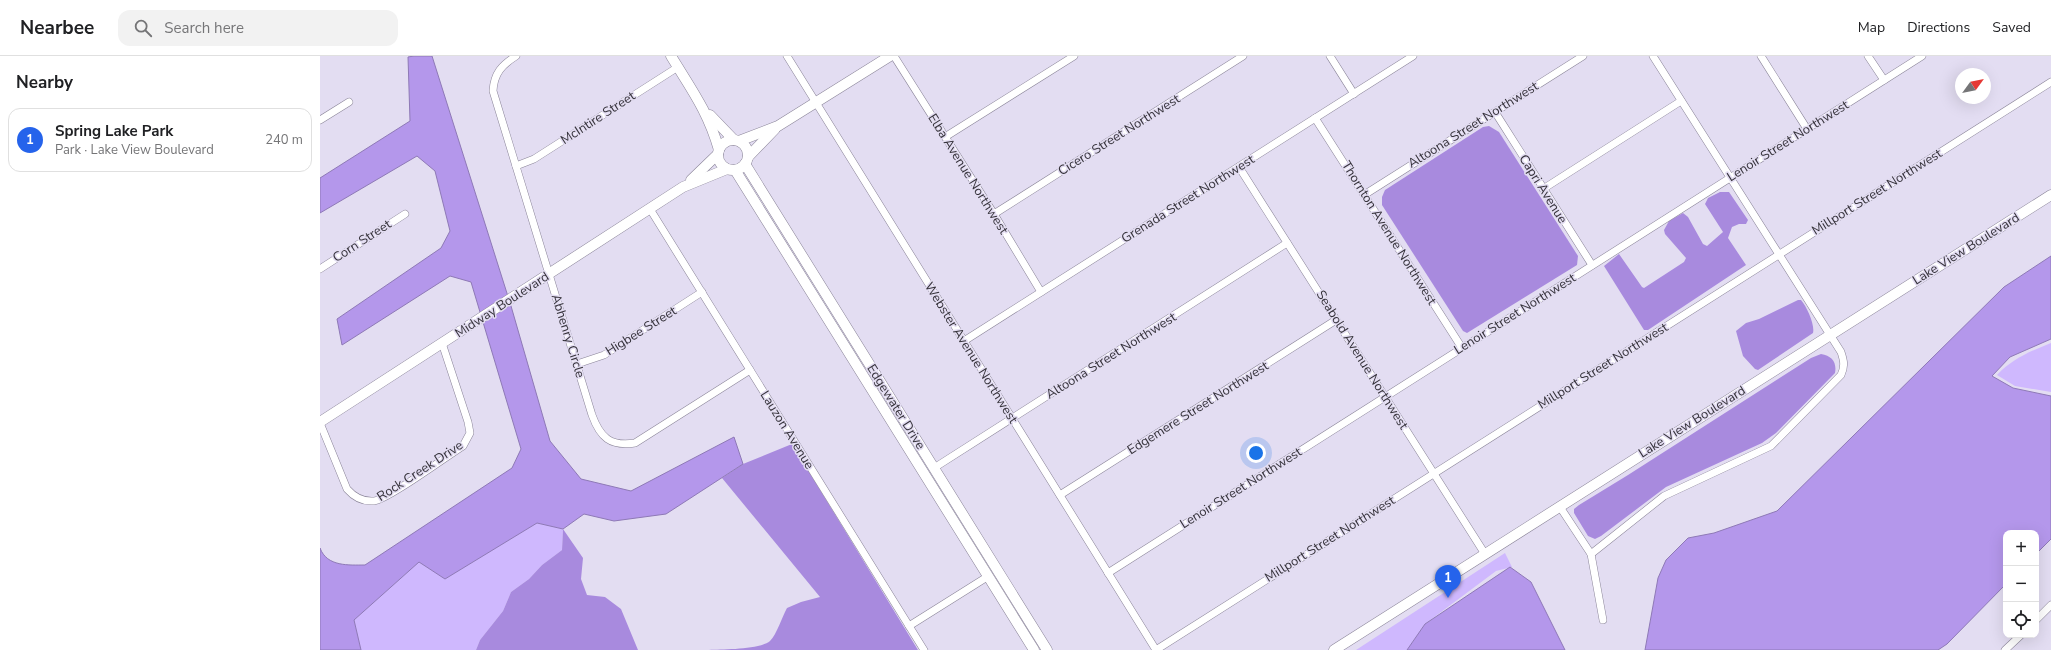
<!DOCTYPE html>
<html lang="en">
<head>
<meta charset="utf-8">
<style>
	body { margin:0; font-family:"Nunito Sans",sans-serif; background:#f2f2f2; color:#202124 }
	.controls { position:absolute; right:12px; bottom:12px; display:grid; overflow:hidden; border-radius:8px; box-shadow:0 4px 16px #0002 }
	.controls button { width:36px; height:36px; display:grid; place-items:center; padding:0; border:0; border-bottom:1px solid #e0e0e0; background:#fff; color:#202124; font:20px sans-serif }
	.compass { position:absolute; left:1635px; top:12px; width:36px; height:36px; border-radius:50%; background:#fff; box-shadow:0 4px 16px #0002; rotate:57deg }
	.you { position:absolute; left:936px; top:397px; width:14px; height:14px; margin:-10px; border:3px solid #fff; border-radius:50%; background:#1a73e8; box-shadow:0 0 0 6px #1a73e833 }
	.badge { display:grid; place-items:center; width:26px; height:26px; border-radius:50%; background:#2563eb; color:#fff; font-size:13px; font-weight:700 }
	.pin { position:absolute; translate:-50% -33px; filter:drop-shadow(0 1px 2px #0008) }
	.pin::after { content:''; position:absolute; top:21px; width:14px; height:12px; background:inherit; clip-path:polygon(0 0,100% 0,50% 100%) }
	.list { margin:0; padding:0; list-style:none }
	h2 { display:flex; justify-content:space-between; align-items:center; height:52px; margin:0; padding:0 16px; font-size:17px }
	h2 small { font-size:13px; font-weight:400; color:#757577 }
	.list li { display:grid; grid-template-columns:26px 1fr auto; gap:12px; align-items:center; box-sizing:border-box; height:64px; margin:0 8px 8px; padding:0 8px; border:1px solid #e0e0e0; border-radius:12px }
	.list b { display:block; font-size:15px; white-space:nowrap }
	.list p { margin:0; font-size:13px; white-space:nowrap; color:#757577 }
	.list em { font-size:13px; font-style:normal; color:#757577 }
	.icon { flex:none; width:22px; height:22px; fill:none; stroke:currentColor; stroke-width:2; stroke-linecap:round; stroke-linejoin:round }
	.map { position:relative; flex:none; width:1731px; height:594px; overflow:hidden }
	header { display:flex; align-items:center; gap:24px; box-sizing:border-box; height:56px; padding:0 20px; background:#fff; border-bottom:1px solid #e0e0e0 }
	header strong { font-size:19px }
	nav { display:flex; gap:22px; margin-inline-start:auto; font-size:14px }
	.search { width:280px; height:36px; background:#f2f2f2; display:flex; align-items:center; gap:10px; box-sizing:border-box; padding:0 14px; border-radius:12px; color:#757577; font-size:15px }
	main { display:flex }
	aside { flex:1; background:#fff }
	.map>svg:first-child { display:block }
	.green { fill:#cfb8fe }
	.forest { fill:#a88ade }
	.water { fill:#b497eb; stroke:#8e79b6 }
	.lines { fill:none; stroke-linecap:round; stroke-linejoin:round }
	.street-casing { stroke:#8a8498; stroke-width:8 }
	.secondary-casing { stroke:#8a8498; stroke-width:11 }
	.street { stroke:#fff; stroke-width:7 }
	.secondary { stroke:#fff; stroke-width:10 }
	.labels { text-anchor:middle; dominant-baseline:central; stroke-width:3; stroke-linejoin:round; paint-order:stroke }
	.street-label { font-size:13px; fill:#35323a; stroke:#e3ddf2 }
</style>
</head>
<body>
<header>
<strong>Nearbee</strong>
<div class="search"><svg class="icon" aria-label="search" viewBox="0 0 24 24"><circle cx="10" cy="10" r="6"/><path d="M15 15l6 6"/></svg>Search here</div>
<nav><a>Map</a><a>Directions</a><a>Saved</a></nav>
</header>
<main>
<aside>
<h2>Nearby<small></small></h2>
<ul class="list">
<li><span class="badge">1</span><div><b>Spring Lake Park</b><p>Park · Lake View Boulevard</p></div><em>240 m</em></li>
</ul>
</aside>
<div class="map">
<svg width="1731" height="594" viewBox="0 0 1731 594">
	<rect width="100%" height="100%" fill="#e3ddf2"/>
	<!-- green -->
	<g class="green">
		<path d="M1731 287V336L1695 330 1677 319C1692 303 1711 295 1731 287Z"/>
		<path d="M217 467 243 473 242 494 222 509 209 523 191 536 183 555 160 584 156 594H41L34 564 99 506 125 523Z"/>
		<path d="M1185 497 1192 511 1176 515 1105 568 1087 594H1036Z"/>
	</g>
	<!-- forest -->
	<g class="forest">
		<path d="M1169 70 1179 76 1258 200 1257 209 1147 277 1143 275 1062 149V141L1065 134 1163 71Z"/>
		<path d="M1400 136H1409L1428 164 1426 168H1419L1412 171 1408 182 1426 209 1328 274H1324L1284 210 1299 198 1322 231 1324 232 1364 206 1366 202 1345 178 1344 174 1349 165 1363 157 1368 161 1383 188 1387 190 1403 176 1385 148 1388 142Z"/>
		<path d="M1478 244H1481C1487 251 1495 269 1493 277L1438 314 1435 313 1423 300 1416 275 1426 267 1439 263Z"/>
		<path d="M1501 298C1512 300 1517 306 1515 317L1456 377 1442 387 1346 431 1281 480 1275 483 1268 480 1254 457V453L1259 449 1308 419 1491 302Z"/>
		<path d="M472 388 598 594H389C403 593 439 594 450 585 457 578 462 561 467 552L481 546 500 541 402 422 423 408Z"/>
		<path d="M243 473 263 502 261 523 267 539 285 541 301 553 318 594H156L160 584 183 555 191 536 209 523 222 509 242 494Z"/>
	</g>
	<!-- water -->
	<g class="water">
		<path d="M94 0H112L191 250 230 385 261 423 311 435 414 381 423 408 346 458 294 465 264 458 243 473 217 467 125 523 99 506 34 564 41 594H0V492C7 511 29 509 45 509L192 412 201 393 151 226 130 220 22 289 17 263 121 192 130 175 115 115 97 100 0 157V122L90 65 88 1Z"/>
		<path d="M1731 200V283L1690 301 1672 320 1693 332 1731 340V483L1716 498V477H1686V528L1627 588 1618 594H1325L1338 522 1346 504 1368 482 1394 477 1457 455 1684 231Z"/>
		<path d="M1190 511 1211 526 1245 594H1087L1105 568Z"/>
	</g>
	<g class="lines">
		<defs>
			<g id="street">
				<path d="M196 0C182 9 174 17 173 35L272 359C280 381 290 391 315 387L430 314"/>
				<path d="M467 0 836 594"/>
				<path d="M574 0 674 158 721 236"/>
				<path d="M1010 0 1034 38"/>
				<path d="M1441 0 1487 73"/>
				<path d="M1548 0 1564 24"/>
				<path d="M1175 56 1272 209"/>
				<path d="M995 62 1142 292"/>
				<path d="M0 64 29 46"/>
				<path d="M625 81 754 0"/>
				<path d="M196 110 214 103 358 11"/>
				<path d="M919 111 1165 498"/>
				<path d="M1223 133 1361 45"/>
				<path d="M1044 139 1263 0"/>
				<path d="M330 153 604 594"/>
				<path d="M674 158 923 0"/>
				<path d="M0 213 85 158"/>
				<path d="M644 285 1093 0"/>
				<path d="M257 308 284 299 382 236"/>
				<path d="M0 367 27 433C34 441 42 446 54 445 67 444 127 400 143 390L150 377 148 366 122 287"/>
				<path d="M614 412 967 187"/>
				<path d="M740 439 1016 264"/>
				<path d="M1240 451 1271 498 1283 564"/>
				<path d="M1271 498 1344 440 1451 390 1521 319C1525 310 1524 305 1521 296L1333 0"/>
				<path d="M788 517 1602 0"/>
				<path d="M1716 564 1731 549"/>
				<path d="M589 570 667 521"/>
				<path d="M836 594 1731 26"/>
				<path d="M1685 594 1701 579"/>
			</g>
			<g id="secondary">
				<path d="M351 0C371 33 388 55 399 94"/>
				<path d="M390 59 414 84"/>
				<circle cx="413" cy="99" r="15"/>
				<path d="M419 85 458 70 570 0"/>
				<path d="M428 101 455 73"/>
				<path d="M425 108 727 594"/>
				<path d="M415 114 714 594"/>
				<path d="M371 124 398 98"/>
				<path d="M0 366 363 131 407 113"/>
				<path d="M1014 594 1731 139"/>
			</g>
		</defs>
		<!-- street casing -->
		<use href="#street" class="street-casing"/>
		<!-- secondary casing -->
		<use href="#secondary" class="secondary-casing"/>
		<!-- street -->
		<use href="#street" class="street"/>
		<!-- secondary -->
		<use href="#secondary" class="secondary"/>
	</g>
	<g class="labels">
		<!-- street labels -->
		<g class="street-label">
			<text transform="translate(278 62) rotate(-33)">McIntire Street</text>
			<text transform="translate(1153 69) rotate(-32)">Altoona Street Northwest</text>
			<text transform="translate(799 79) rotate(-32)">Cicero Street Northwest</text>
			<text transform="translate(1468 85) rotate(-32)">Lenoir Street Northwest</text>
			<text transform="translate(648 118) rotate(58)">Elba Avenue Northwest</text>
			<text transform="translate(1223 133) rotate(58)">Capri Avenue</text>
			<text transform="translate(1557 136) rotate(-32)">Millport Street Northwest</text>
			<text transform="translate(868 143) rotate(-32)">Grenada Street Northwest</text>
			<text transform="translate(1069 177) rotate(58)">Thornton Avenue Northwest</text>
			<text transform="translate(42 185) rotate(-33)">Corn Street</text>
			<text transform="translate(1646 193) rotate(-32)">Lake View Boulevard</text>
			<text transform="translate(182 249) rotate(-33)">Midway Boulevard</text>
			<text transform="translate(1195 258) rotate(-32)">Lenoir Street Northwest</text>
			<text transform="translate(321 275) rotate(-32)">Higbee Street</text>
			<text transform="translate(248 280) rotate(73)">Abhenry Circle</text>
			<text transform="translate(651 297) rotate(58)">Webster Avenue Northwest</text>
			<text transform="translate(791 300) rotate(-32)">Altoona Street Northwest</text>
			<text transform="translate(1042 304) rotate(58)">Seabold Avenue Northwest</text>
			<text transform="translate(1283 310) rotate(-32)">Millport Street Northwest</text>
			<text transform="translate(576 351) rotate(58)">Edgewater Drive</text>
			<text transform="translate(878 352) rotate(-32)">Edgemere Street Northwest</text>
			<text transform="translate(1372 366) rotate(-32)">Lake View Boulevard</text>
			<text transform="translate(467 374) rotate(58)">Lauzon Avenue</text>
			<text transform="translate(100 415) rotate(-33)">Rock Creek Drive</text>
			<text transform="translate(921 432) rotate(-32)">Lenoir Street Northwest</text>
			<text transform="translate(1010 483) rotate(-32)">Millport Street Northwest</text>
		</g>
	</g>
</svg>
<div class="controls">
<button>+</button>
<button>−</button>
<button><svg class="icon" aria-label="locate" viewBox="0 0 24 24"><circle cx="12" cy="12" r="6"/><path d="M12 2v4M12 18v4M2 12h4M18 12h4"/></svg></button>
</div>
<svg class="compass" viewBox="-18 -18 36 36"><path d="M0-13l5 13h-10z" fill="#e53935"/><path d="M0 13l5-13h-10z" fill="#757577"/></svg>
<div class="you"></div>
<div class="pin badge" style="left:1128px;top:542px">1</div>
</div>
</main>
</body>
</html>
